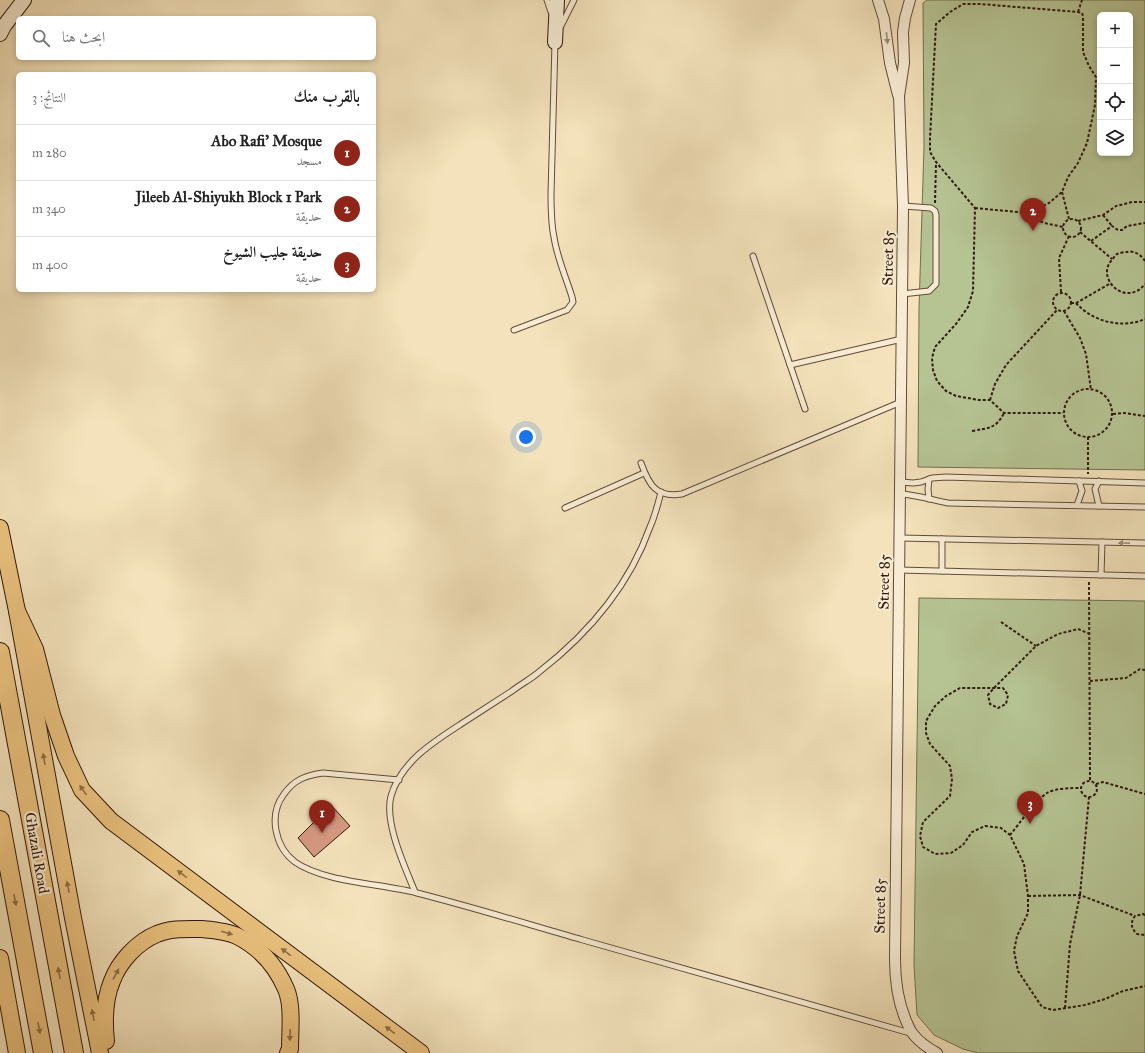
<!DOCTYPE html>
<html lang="ar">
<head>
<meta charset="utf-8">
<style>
	body { margin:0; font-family:"IM FELL Great Primer",Amiri,serif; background:#f2f2f2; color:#222; direction:rtl }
	.controls { position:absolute; right:12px; top:12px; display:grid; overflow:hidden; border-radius:6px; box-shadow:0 2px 6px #0003 }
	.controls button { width:36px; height:36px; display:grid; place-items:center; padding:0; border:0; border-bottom:1px solid #e0e0e0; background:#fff; color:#222; font:20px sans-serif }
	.you { position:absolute; left:526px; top:437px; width:14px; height:14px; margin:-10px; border:3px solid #fff; border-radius:50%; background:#1a73e8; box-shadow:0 0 0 6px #1a73e833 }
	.badge { display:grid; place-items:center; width:26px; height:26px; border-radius:50%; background:#8f2418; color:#fff; font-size:13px; font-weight:700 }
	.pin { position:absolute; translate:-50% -33px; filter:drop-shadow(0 1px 2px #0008) }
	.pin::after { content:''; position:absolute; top:21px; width:14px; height:12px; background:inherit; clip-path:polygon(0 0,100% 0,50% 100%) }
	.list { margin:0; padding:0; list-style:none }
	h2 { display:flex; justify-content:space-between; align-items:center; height:52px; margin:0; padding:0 16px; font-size:17px }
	h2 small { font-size:13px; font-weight:400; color:#767676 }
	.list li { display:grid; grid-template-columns:26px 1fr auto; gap:12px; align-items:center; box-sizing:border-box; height:56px; padding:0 16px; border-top:1px solid #e0e0e0 }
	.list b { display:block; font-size:15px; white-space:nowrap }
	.list p { margin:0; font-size:13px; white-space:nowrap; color:#767676 }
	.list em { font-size:13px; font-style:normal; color:#767676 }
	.icon { flex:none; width:22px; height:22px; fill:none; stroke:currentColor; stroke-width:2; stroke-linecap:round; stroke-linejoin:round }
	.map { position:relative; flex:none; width:1145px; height:1053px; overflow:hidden; direction:ltr }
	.search { position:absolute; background:#fff; box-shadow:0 2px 6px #0003; left:16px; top:16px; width:360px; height:44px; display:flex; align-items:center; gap:10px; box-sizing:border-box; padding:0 14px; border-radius:6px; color:#767676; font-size:15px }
	.panel { position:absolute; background:#fff; box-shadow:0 2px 6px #0003; left:16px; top:72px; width:360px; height:220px; border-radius:6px; direction:rtl }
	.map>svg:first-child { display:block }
	.green { fill:#b6c494; stroke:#746e51; fill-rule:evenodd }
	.building { fill:#d59780; stroke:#31190e }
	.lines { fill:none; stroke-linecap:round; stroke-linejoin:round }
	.lane-casing { stroke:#624b39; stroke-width:7 }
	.street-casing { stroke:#624b39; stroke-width:12 }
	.secondary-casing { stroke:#31190e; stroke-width:16 }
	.primary-casing { stroke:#31190e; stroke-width:18 }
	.highway-casing { stroke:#31190e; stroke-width:20 }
	.path { stroke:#31190e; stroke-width:2; stroke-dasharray:3 2; stroke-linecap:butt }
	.lane { stroke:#f7ecd3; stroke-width:5 }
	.street { stroke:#f7ecd3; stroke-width:10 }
	.secondary { stroke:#f7ecd3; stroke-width:14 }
	.primary { stroke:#eac17e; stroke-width:16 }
	.highway { stroke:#eac17e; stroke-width:18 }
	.oneway { fill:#9e8d7a }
	.oneway2 { fill:#8e6d46 }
	.labels { text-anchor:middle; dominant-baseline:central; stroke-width:4; stroke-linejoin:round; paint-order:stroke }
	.street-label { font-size:15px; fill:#31190e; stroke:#f7ecd3 }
</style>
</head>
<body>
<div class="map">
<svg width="1145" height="1053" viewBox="0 0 1145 1053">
	<rect width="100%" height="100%" fill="#f3e2bb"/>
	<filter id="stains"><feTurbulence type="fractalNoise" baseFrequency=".005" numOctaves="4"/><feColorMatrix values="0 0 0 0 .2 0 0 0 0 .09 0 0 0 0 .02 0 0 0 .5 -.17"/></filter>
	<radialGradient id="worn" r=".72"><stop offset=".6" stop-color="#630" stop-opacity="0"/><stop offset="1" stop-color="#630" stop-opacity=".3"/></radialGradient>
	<!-- green -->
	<g class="green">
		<path d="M927 0H1145V470L918 467 919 309 924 146 923 3ZM1100 15H1130V153H1100Z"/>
		<path d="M919 598 1145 601V1053H978L963 1049 934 1035 917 1015 914 965Z"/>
	</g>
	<!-- building -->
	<path class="building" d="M331 805 350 826 314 857 298 838Z"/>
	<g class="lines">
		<defs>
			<g id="lane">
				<path d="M547 0 551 12"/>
				<path d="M561 26 574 0"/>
				<path d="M753 256 805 409"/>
				<path d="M902 294 929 291 936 284V215L935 211 931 208 903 206"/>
				<path d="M514 330 567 310 573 302 572 297C566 277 557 258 554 237 551 223 551 209 551 194L555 42"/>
				<path d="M790 365 902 339"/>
				<path d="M641 463C649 485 656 498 682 494L901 402"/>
				<path d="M929 479 928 489 929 499"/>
				<path d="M1099 481 1095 489 1099 506"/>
				<path d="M901 482 913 483 921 482 932 478 946 477 1145 483"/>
				<path d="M901 494C917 495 932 500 948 503L1145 507"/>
				<path d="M1077 505 1082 491 1079 481"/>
				<path d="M565 508 644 473"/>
				<path d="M900 538 1145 543"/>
				<path d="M942 539V571"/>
				<path d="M899 570 1145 576"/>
				<path d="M1101 575 1102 542"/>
				<path d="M399 780 323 773C306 775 294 780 284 794 268 815 275 847 295 862 323 882 383 884 417 893 472 907 527 924 583 940 692 971 801 1002 910 1033"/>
				<path d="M415 892C405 867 384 823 391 796 401 762 433 742 461 724 478 713 495 702 512 691 521 684 531 679 539 672 588 634 629 586 650 527 655 516 658 504 661 492"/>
			</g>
			<g id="street">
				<path d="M878 0 884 19 890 63 898 95"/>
				<path d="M910 0 905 18 903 32 904 63 899 96 903 206 895 959C895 982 898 1003 907 1023 909 1027 910 1031 913 1034 919 1042 928 1048 937 1053"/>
			</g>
			<g id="secondary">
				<path d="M0 34 4 26 24 0"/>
				<path d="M555 42 557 0"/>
			</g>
			<g id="primary">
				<path d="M0 528 17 611 73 918 100 1053"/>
				<path d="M17 611 35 649 52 715 66 756 82 790 111 821 421 1053"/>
				<path d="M0 958 17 1053"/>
				<path d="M106 1041C104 1022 104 1000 112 981 119 962 137 942 157 934 170 928 187 929 202 929 213 930 227 931 237 936 259 947 276 966 286 989 293 1005 290 1031 290 1049L288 1053"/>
			</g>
			<g id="highway">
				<path d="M0 652 74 1053"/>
				<path d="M0 820 43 1053"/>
			</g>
		</defs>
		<!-- lane casing -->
		<use href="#lane" class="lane-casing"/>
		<!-- street casing -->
		<use href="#street" class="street-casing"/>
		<!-- secondary casing -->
		<use href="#secondary" class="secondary-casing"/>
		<!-- primary casing -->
		<use href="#primary" class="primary-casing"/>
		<!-- highway casing -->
		<use href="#highway" class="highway-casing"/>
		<!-- path -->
		<g class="path">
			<path d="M1078 12 1082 0"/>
			<path d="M1062 192 1069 219"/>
			<path d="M935 203 936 163"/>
			<path d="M975 208 1028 213 1049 203 1062 192 1068 177 1078 163 1087 143 1095 105 1096 77 1089 66 1083 52V16L1082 13 1078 12 980 4H963L950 12 936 24 930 138V152L936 162 975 208 973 291 968 307 956 324 935 347 932 358 933 370 937 381 946 391 956 396 979 400H990L1004 413H1063"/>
			<path d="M1028 213C1037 223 1050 224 1063 227"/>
			<path d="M1103 215 1112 226"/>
			<circle cx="1072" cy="228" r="9"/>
			<path d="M1078 221 1103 215 1116 206 1132 202H1145"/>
			<path d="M1080 232 1112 259"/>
			<path d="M1091 241 1112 226 1118 230H1122L1127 226 1145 223"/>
			<path d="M1145 261C1142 255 1133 250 1127 252 1124 252 1120 253 1117 254 1115 255 1113 259 1111 261 1096 279 1126 308 1145 284"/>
			<path d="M1061 292 1059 258 1069 236"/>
			<circle cx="1062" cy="302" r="9"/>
			<path d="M1071 303H1076L1111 283"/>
			<path d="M1076 303C1093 322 1122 329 1145 319"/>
			<path d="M1064 311 1080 338 1086 354 1091 390"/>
			<circle cx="1088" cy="413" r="24"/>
			<path d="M990 400 995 384 1006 365 1057 310"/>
			<path d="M1113 414 1124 413 1145 416"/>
			<path d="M972 431C988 428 996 429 1004 413"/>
			<path d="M1088 437V474"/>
			<path d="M1089 582 1090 781"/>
			<path d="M1001 622 1036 646"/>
			<path d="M1090 634 1078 629 1058 634 1036 646 994 688 988 695 990 704 998 708 1006 704 1008 695 1003 688H960L946 696 935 706 926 721V733L930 744 950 766 952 779 950 796 923 822 920 836 923 847 935 854 951 853 963 845 972 832 985 826 1001 828 1010 835 1024 864 1028 896V913L1017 936 1014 951 1018 971 1042 1007 1053 1010 1085 1005 1105 999 1123 991 1145 986"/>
			<path d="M1090 681 1126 678 1140 669 1145 670"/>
			<circle cx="1089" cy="789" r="8"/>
			<path d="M1096 784 1103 782 1145 794"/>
			<path d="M1010 835C1020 823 1034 802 1047 793 1055 788 1072 788 1081 788"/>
			<path d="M1028 896 1080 895 1135 916"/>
			<path d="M1145 915 1143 914 1135 916C1130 923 1131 928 1137 934L1145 935"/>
			<path d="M1065 1008 1070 944 1080 895 1089 797"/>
		</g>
		<!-- lane -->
		<use href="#lane" class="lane"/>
		<!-- street -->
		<use href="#street" class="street"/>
		<!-- secondary -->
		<use href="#secondary" class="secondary"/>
		<!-- primary -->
		<use href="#primary" class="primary"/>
		<!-- highway -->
		<use href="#highway" class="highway"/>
	</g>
	<!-- one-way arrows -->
	<defs><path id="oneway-solid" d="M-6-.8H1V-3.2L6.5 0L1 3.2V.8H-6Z"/></defs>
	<g class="oneway">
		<use href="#oneway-solid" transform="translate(887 38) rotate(84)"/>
		<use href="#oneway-solid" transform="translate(1124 543) rotate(-179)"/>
	</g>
	<g class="oneway2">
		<use href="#oneway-solid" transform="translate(44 759) rotate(-100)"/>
		<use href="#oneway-solid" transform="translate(83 790) rotate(-125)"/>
		<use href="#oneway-solid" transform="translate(182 874) rotate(-143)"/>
		<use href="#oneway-solid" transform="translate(68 887) rotate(-101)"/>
		<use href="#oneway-solid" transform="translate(15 900) rotate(79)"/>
		<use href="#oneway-solid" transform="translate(227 933) rotate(16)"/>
		<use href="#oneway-solid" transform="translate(286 952) rotate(-143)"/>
		<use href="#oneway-solid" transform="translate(59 973) rotate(-100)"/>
		<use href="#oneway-solid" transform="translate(116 974) rotate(-61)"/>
		<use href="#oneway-solid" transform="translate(93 1015) rotate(-101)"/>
		<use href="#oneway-solid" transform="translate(39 1028) rotate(79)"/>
		<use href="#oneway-solid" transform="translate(390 1030) rotate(-143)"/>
		<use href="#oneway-solid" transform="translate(290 1035) rotate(92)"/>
	</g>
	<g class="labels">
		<!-- street labels -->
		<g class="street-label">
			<text transform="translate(888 258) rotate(-89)">Street 85</text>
			<text transform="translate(884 582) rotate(-89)">Street 85</text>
			<text transform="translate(37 853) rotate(80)">Ghazali Road</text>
			<text transform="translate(880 906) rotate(-89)">Street 85</text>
		</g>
	</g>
	<rect width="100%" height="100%" filter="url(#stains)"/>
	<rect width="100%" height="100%" fill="url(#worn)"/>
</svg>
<div class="controls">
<button>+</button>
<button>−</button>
<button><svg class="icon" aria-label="locate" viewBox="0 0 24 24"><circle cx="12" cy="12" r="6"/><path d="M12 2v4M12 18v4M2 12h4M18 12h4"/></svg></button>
<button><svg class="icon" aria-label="layers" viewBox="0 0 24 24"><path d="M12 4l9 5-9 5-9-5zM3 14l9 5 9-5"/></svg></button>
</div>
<div class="you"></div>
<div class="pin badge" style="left:322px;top:833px">1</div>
<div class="pin badge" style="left:1033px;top:231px">2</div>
<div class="pin badge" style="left:1030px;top:824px">3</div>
<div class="search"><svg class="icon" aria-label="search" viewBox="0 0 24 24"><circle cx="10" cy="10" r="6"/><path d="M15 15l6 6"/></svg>ابحث هنا</div>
<section class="panel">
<h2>بالقرب منك<small>النتائج: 3</small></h2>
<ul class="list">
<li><span class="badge">1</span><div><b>Abo Rafi' Mosque</b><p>مسجد</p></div><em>280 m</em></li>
<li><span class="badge">2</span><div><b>Jileeb Al-Shiyukh Block 1 Park</b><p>حديقة</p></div><em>340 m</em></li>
<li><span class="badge">3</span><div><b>حديقة جليب الشيوخ</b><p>حديقة</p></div><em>400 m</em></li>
</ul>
</section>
</div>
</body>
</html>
